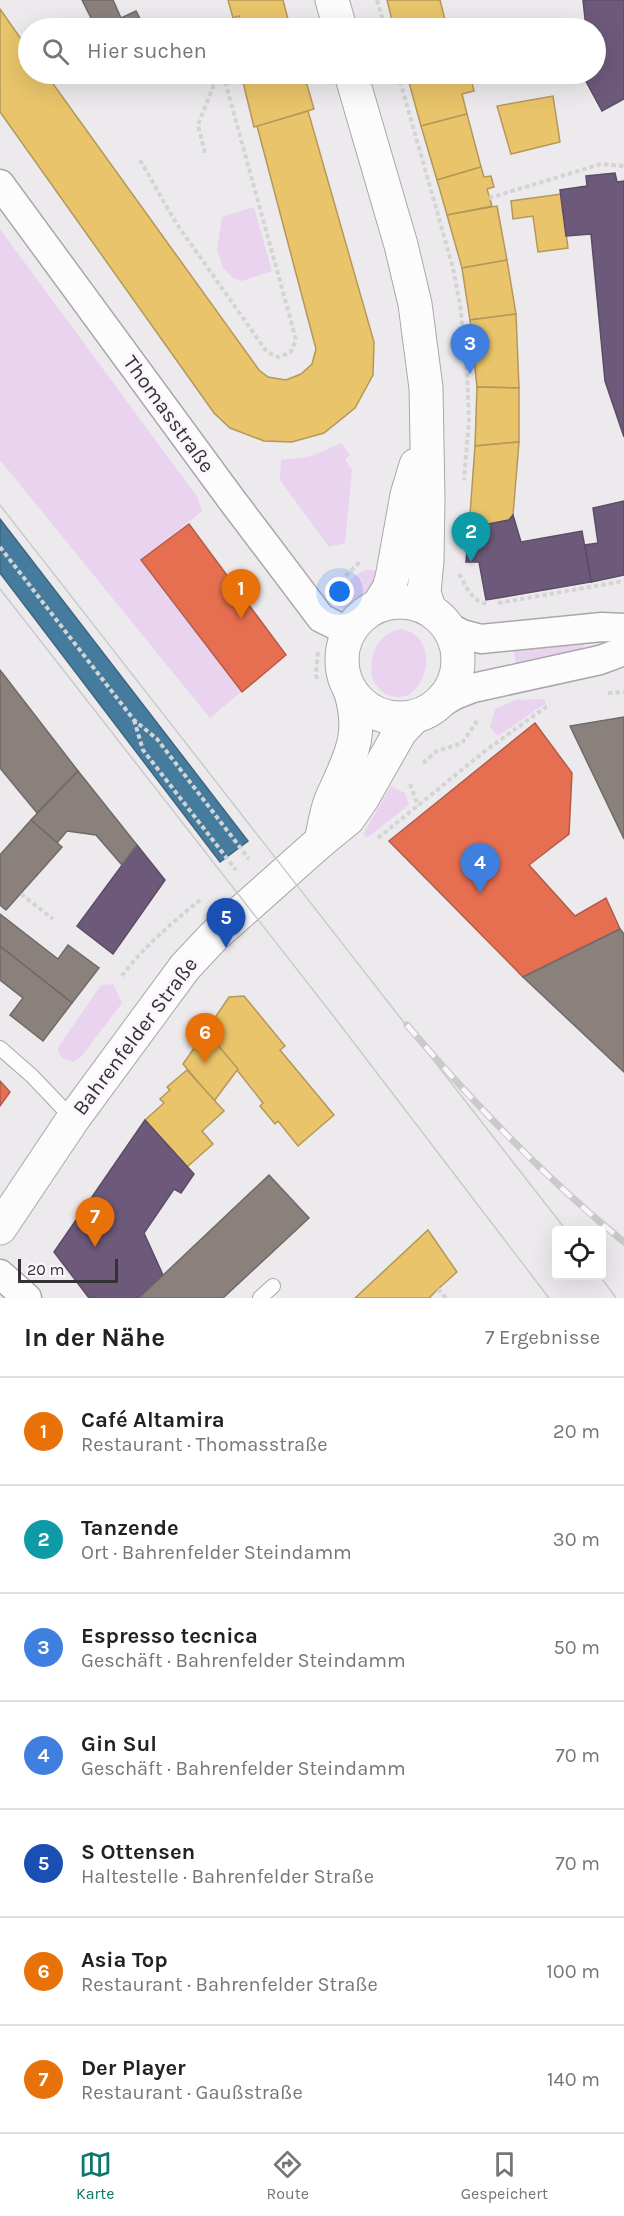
<!DOCTYPE html>
<html lang="de">
<head>
<meta charset="utf-8">
<style>
	body { margin:0; font-family:Karla,sans-serif; background:#f6f6f6; color:#222 }
	.controls { position:absolute; right:18px; bottom:18px; display:grid; overflow:hidden; border-radius:6px; box-shadow:0 6px 24px #0002 }
	.controls button { width:54px; height:54px; display:grid; place-items:center; padding:0; border:0; border-bottom:2px solid #e0e0e0; background:#fff; color:#222; font:30px sans-serif }
	.scale { position:absolute; left:18px; bottom:15px; width:100px; box-sizing:border-box; padding-left:6px; border:3px solid #353235; border-top:0; font-size:16px; line-height:21px; white-space:nowrap; color:#353235; -webkit-text-stroke:4px #fcf5fd; paint-order:stroke }
	.you { position:absolute; left:340px; top:592px; width:21px; height:21px; margin:-15px; border:4px solid #fff; border-radius:50%; background:#1a73e8; box-shadow:0 0 0 9px #1a73e833 }
	.badge { display:grid; place-items:center; width:39px; height:39px; border-radius:50%; background:#0f766e; color:#fff; font-size:20px; font-weight:700 }
	.pin { position:absolute; translate:-50% -50px; filter:drop-shadow(0 2px 3px #0008) }
	.pin::after { content:''; position:absolute; top:32px; width:21px; height:18px; background:inherit; clip-path:polygon(0 0,100% 0,50% 100%) }
	.list { margin:0; padding:0; list-style:none }
	h2 { display:flex; justify-content:space-between; align-items:center; height:78px; margin:0; padding:0 24px; font-size:26px }
	h2 small { font-size:20px; font-weight:400; color:#767676 }
	.list li { display:grid; grid-template-columns:39px 1fr auto; gap:18px; align-items:center; box-sizing:border-box; height:108px; padding:0 24px; border-top:2px solid #e0e0e0 }
	.list b { display:block; font-size:22px; white-space:nowrap }
	.list p { margin:0; font-size:20px; white-space:nowrap; color:#767676 }
	.list em { font-size:20px; font-style:normal; color:#767676 }
	.icon { flex:none; width:33px; height:33px; fill:none; stroke:currentColor; stroke-width:2; stroke-linecap:round; stroke-linejoin:round }
	.map { position:relative; flex:none; width:624px; height:1298px; overflow:hidden }
	.search { position:absolute; background:#fff; box-shadow:0 6px 24px #0002; left:18px; right:18px; top:18px; height:66px; display:flex; align-items:center; gap:15px; box-sizing:border-box; padding:0 21px; border-radius:33px; color:#767676; font-size:22px }
	.sheet { height:834px; background:#fff }
	nav { display:flex; justify-content:space-around; align-items:center; box-sizing:border-box; height:84px; border-top:2px solid #e0e0e0; background:#fff; font-size:16px; color:#767676 }
	nav a { display:grid; justify-items:center; gap:3px }
	nav .on { color:#0f766e }
	.map>svg:first-child { display:block }
	.green { fill:#ead3ef }
	.homes { fill:#e9c46a; stroke:#b3985a; stroke-width:1.5 }
	.shops { fill:#e76f51; stroke:#b25d49; stroke-width:1.5 }
	.offices { fill:#6d597a; stroke:#5c4d65; stroke-width:1.5 }
	.public { fill:#457b9d; stroke:#40657e; stroke-width:1.5 }
	.industry { fill:#8a817c; stroke:#706967; stroke-width:1.5 }
	.lines { fill:none; stroke-linecap:round; stroke-linejoin:round }
	.lane-casing { stroke:#aaa7ab; stroke-width:16 }
	.street-casing { stroke:#aaa7ab; stroke-width:31 }
	.secondary-casing { stroke:#aaa7ab; stroke-width:35 }
	.path { stroke:#d4d4d4; stroke-width:4; stroke-dasharray:4.5 3; stroke-linecap:butt }
	.lane { stroke:#fcfcfc; stroke-width:14 }
	.street { stroke:#fcfcfc; stroke-width:28 }
	.secondary { stroke:#fcfcfc; stroke-width:33 }
	.tram { stroke:#cacaca; stroke-width:1.5 }
	.rail-casing { stroke:#cacaca; stroke-width:7 }
	.rail { stroke:#fcf5fd; stroke-width:4.5; stroke-dasharray:14; stroke-linecap:butt }
	.labels { text-anchor:middle; dominant-baseline:central; stroke-width:6; stroke-linejoin:round; paint-order:stroke }
	.street-label { font-size:21px; fill:#353235; stroke:#fcf5fd }
</style>
</head>
<body>
<div class="map">
<svg width="624" height="1298" viewBox="0 0 624 1298">
	<rect width="100%" height="100%" fill="#edeaee"/>
	<!-- green -->
	<g class="green">
		<path d="M254 207 272 271 242 281 233 278 223 268 217 250 222 217Z"/>
		<path d="M0 229 198 498 202 511 142 560 247 687 210 718 0 460Z"/>
		<path d="M341 443 350 455 345 459 352 470 345 543 329 547 280 480 281 460 312 456Z"/>
		<path d="M366 570H383L369 594 358 600 347 609H343L331 604C340 592 351 575 366 570Z"/>
		<path d="M401 629C447 637 423 714 386 694 379 690 374 684 372 676 368 655 379 633 401 629Z"/>
		<path d="M583 640 584 649 516 664 513 648Z"/>
		<path d="M544 699 546 703 498 736 490 727 495 709 515 700Z"/>
		<path d="M391 786 405 793 409 805 367 838 363 834Z"/>
		<path d="M113 984 122 1003 81 1057 73 1062 62 1058 58 1051 59 1046 101 985Z"/>
	</g>
	<!-- homes -->
	<g class="homes">
		<path d="M228 0H283L289 23 269 28H243L239 16 233 18Z"/>
		<path d="M387 0H440L445 20 413 28H394Z"/>
		<path d="M0 9 28 49V74H46L259 370 268 377 286 380 301 374 312 364 316 349 257 126 308 111 374 342 373 375 355 408 324 433 292 442 264 441 230 428 214 413 0 112Z"/>
		<path d="M445 20 447 28H413Z"/>
		<path d="M289 23 291 28H269Z"/>
		<path d="M241 74H304L314 109 254 127Z"/>
		<path d="M414 74H460L461 77 470 75 474 91 462 94 467 114 421 126 407 75Z"/>
		<path d="M553 96 560 142 511 154 497 106Z"/>
		<path d="M467 114 481 167 437 180 421 126Z"/>
		<path d="M481 167 484 177 491 176 494 187 487 189 492 206 447 215 437 180Z"/>
		<path d="M561 194 568 248 538 252 533 216 513 219 511 201Z"/>
		<path d="M497 206 507 260 462 268 447 215Z"/>
		<path d="M507 260 516 314 470 320 462 268Z"/>
		<path d="M516 314 519 388 477 387 470 320Z"/>
		<path d="M477 387 519 388V442L475 446Z"/>
		<path d="M519 442 513 515 509 520 469 528 475 446Z"/>
		<path d="M244 996 285 1046 280 1050 334 1115 298 1146 278 1121 275 1124 260 1106 263 1103 206 1031 229 997Z"/>
		<path d="M206 1031 238 1069 214 1101 183 1064Z"/>
		<path d="M187 1070 224 1111 202 1131 213 1144 187 1167 145 1120 164 1103 160 1099 170 1090 167 1087Z"/>
		<path d="M428 1230 457 1272 438 1289 429 1298H355Z"/>
	</g>
	<!-- shops -->
	<g class="shops">
		<path d="M189 524 286 655 242 692 141 560Z"/>
		<path d="M535 723 572 773 569 834 529 865 575 916 606 898 620 929 523 977 389 841Z"/>
		<path d="M0 1081 10 1092 0 1106Z"/>
	</g>
	<!-- offices -->
	<g class="offices">
		<path d="M583 0H624V99L602 111 582 74H596V28H586Z"/>
		<path d="M615 173 617 182 624 181V437L605 381 591 234 566 236 560 190 587 186 586 176Z"/>
		<path d="M624 501V575L591 582 585 545 598 543 593 508Z"/>
		<path d="M513 515 521 542 582 531 591 582 486 600 479 562H466L469 528 509 520Z"/>
		<path d="M137 845 165 880 113 954 77 926Z"/>
		<path d="M145 1120 194 1174 181 1193 174 1189 144 1233 163 1275 139 1298H89L54 1252Z"/>
	</g>
	<!-- public -->
	<path class="public" d="M0 519 248 841 220 862 0 573Z"/>
	<!-- industry -->
	<g class="industry">
		<path d="M82 0H113L121 18 136 11 145 28H96Z"/>
		<path d="M0 670 78 771 37 813 0 768Z"/>
		<path d="M624 717V839L570 726Z"/>
		<path d="M78 771 137 845 122 865 96 835 67 831 57 843 31 820Z"/>
		<path d="M31 820 62 847 6 910 0 905V855Z"/>
		<path d="M0 914 58 959 68 945 99 968 72 1003 0 946Z"/>
		<path d="M620 929 624 934V1072L523 977Z"/>
		<path d="M0 946 72 1003 43 1041 10 1015 23 998 0 980Z"/>
		<path d="M269 1175 309 1218 223 1298H139Z"/>
	</g>
	<g class="lines">
		<defs>
			<g id="lane">
				<path d="M0 1048 32 1076 73 1119"/>
				<path d="M260 1298 273 1286"/>
			</g>
			<g id="street">
				<path d="M0 184 231 499 321 618 349 632"/>
				<path d="M449 627 462 634 481 639 602 627 624 628"/>
				<path d="M435 707 455 695 473 688 600 660 624 651"/>
				<path d="M0 1274 27 1298"/>
			</g>
			<g id="secondary">
				<path d="M332 0 340 28"/>
				<path d="M351 74 401 245 415 304 426 388 428 499 427 560 424 592 429 609"/>
				<circle cx="400" cy="660" r="58"/>
				<path d="M378 606 389 588 392 578 407 495 416 465"/>
				<path d="M321 841C324 828 326 813 331 800 349 759 365 736 350 690"/>
				<path d="M0 1228 73 1119 185 967 214 936 321 841 348 819 362 799 400 732 414 717"/>
			</g>
		</defs>
		<!-- lane casing -->
		<use href="#lane" class="lane-casing"/>
		<!-- street casing -->
		<use href="#street" class="street-casing"/>
		<!-- secondary casing -->
		<use href="#secondary" class="secondary-casing"/>
		<!-- path -->
		<g class="path">
			<path d="M377 0 385 28"/>
			<path d="M398 74 453 268 460 305 467 369 469 420 464 480"/>
			<path d="M205 153 198 125 218 74"/>
			<path d="M140 160 176 223 267 352 278 357 290 353 296 340 294 332 223 74"/>
			<path d="M489 198 601 164 624 166"/>
			<path d="M0 547 134 720 157 739 249 859"/>
			<path d="M459 574C466 586 472 602 487 604"/>
			<path d="M337 588 343 578 360 562"/>
			<path d="M498 603 624 581"/>
			<path d="M317 679 316 675 318 651"/>
			<path d="M608 693 624 692"/>
			<path d="M134 720 143 750 236 870"/>
			<path d="M423 763 437 751 462 743 477 721"/>
			<path d="M410 784 418 806"/>
			<path d="M378 838 485 751 550 704"/>
			<path d="M21 894 53 919"/>
			<path d="M122 976C144 946 172 923 201 899"/>
			<path d="M438 1289 446 1298"/>
		</g>
		<!-- lane -->
		<use href="#lane" class="lane"/>
		<!-- street -->
		<use href="#street" class="street"/>
		<!-- secondary -->
		<use href="#secondary" class="secondary"/>
		<!-- tram -->
		<g class="tram">
			<path d="M0 505 566 1230"/>
			<path d="M0 589 338 1022 549 1298"/>
			<path d="M600 1276 616 1298"/>
		</g>
		<defs>
			<path id="rail" d="M407 1025C474 1104 544 1177 624 1242"/>
		</defs>
		<!-- rail casing -->
		<use href="#rail" class="rail-casing"/>
		<!-- rail -->
		<use href="#rail" class="rail"/>
	</g>
	<g class="labels">
		<!-- street labels -->
		<g class="street-label">
			<text transform="translate(169 414) rotate(54)">Thomasstraße</text>
			<text transform="translate(135 1036) rotate(-53)">Bahrenfelder Straße</text>
		</g>
	</g>
</svg>
<div class="controls">
<button><svg class="icon" aria-label="locate" viewBox="0 0 24 24"><circle cx="12" cy="12" r="6"/><path d="M12 2v4M12 18v4M2 12h4M18 12h4"/></svg></button>
</div>
<div class="scale">20 m</div>
<div class="you"></div>
<div class="pin badge" style="left:241px;top:619px;background:#e8710a">1</div>
<div class="pin badge" style="left:471px;top:562px;background:#0f9aa8">2</div>
<div class="pin badge" style="left:470px;top:374px;background:#3f7fe0">3</div>
<div class="pin badge" style="left:480px;top:893px;background:#3f7fe0">4</div>
<div class="pin badge" style="left:226px;top:948px;background:#1a4fb4">5</div>
<div class="pin badge" style="left:205px;top:1063px;background:#e8710a">6</div>
<div class="pin badge" style="left:95px;top:1247px;background:#e8710a">7</div>
<div class="search"><svg class="icon" aria-label="search" viewBox="0 0 24 24"><circle cx="10" cy="10" r="6"/><path d="M15 15l6 6"/></svg>Hier suchen</div>
</div>
<section class="sheet">
<h2>In der Nähe<small>7 Ergebnisse</small></h2>
<ul class="list">
<li><span class="badge" style="background:#e8710a">1</span><div><b>Café Altamira</b><p>Restaurant · Thomasstraße</p></div><em>20 m</em></li>
<li><span class="badge" style="background:#0f9aa8">2</span><div><b>Tanzende</b><p>Ort · Bahrenfelder Steindamm</p></div><em>30 m</em></li>
<li><span class="badge" style="background:#3f7fe0">3</span><div><b>Espresso tecnica</b><p>Geschäft · Bahrenfelder Steindamm</p></div><em>50 m</em></li>
<li><span class="badge" style="background:#3f7fe0">4</span><div><b>Gin Sul</b><p>Geschäft · Bahrenfelder Steindamm</p></div><em>70 m</em></li>
<li><span class="badge" style="background:#1a4fb4">5</span><div><b>S Ottensen</b><p>Haltestelle · Bahrenfelder Straße</p></div><em>70 m</em></li>
<li><span class="badge" style="background:#e8710a">6</span><div><b>Asia Top</b><p>Restaurant · Bahrenfelder Straße</p></div><em>100 m</em></li>
<li><span class="badge" style="background:#e8710a">7</span><div><b>Der Player</b><p>Restaurant · Gaußstraße</p></div><em>140 m</em></li>
</ul>
</section>
<nav>
<a class="on"><svg class="icon" aria-label="map" viewBox="0 0 24 24"><path d="M3 6l6-2 6 2 6-2v14l-6 2-6-2-6 2zM9 4v14M15 6v14"/></svg>Karte</a>
<a><svg class="icon" aria-label="directions" viewBox="0 0 24 24"><path d="M12 3l9 9-9 9-9-9zM9 14v-3h6M13 9l2 2-2 2"/></svg>Route</a>
<a><svg class="icon" aria-label="saved" viewBox="0 0 24 24"><path d="M7 4h10v16l-5-4-5 4z"/></svg>Gespeichert</a>
</nav>
</body>
</html>
